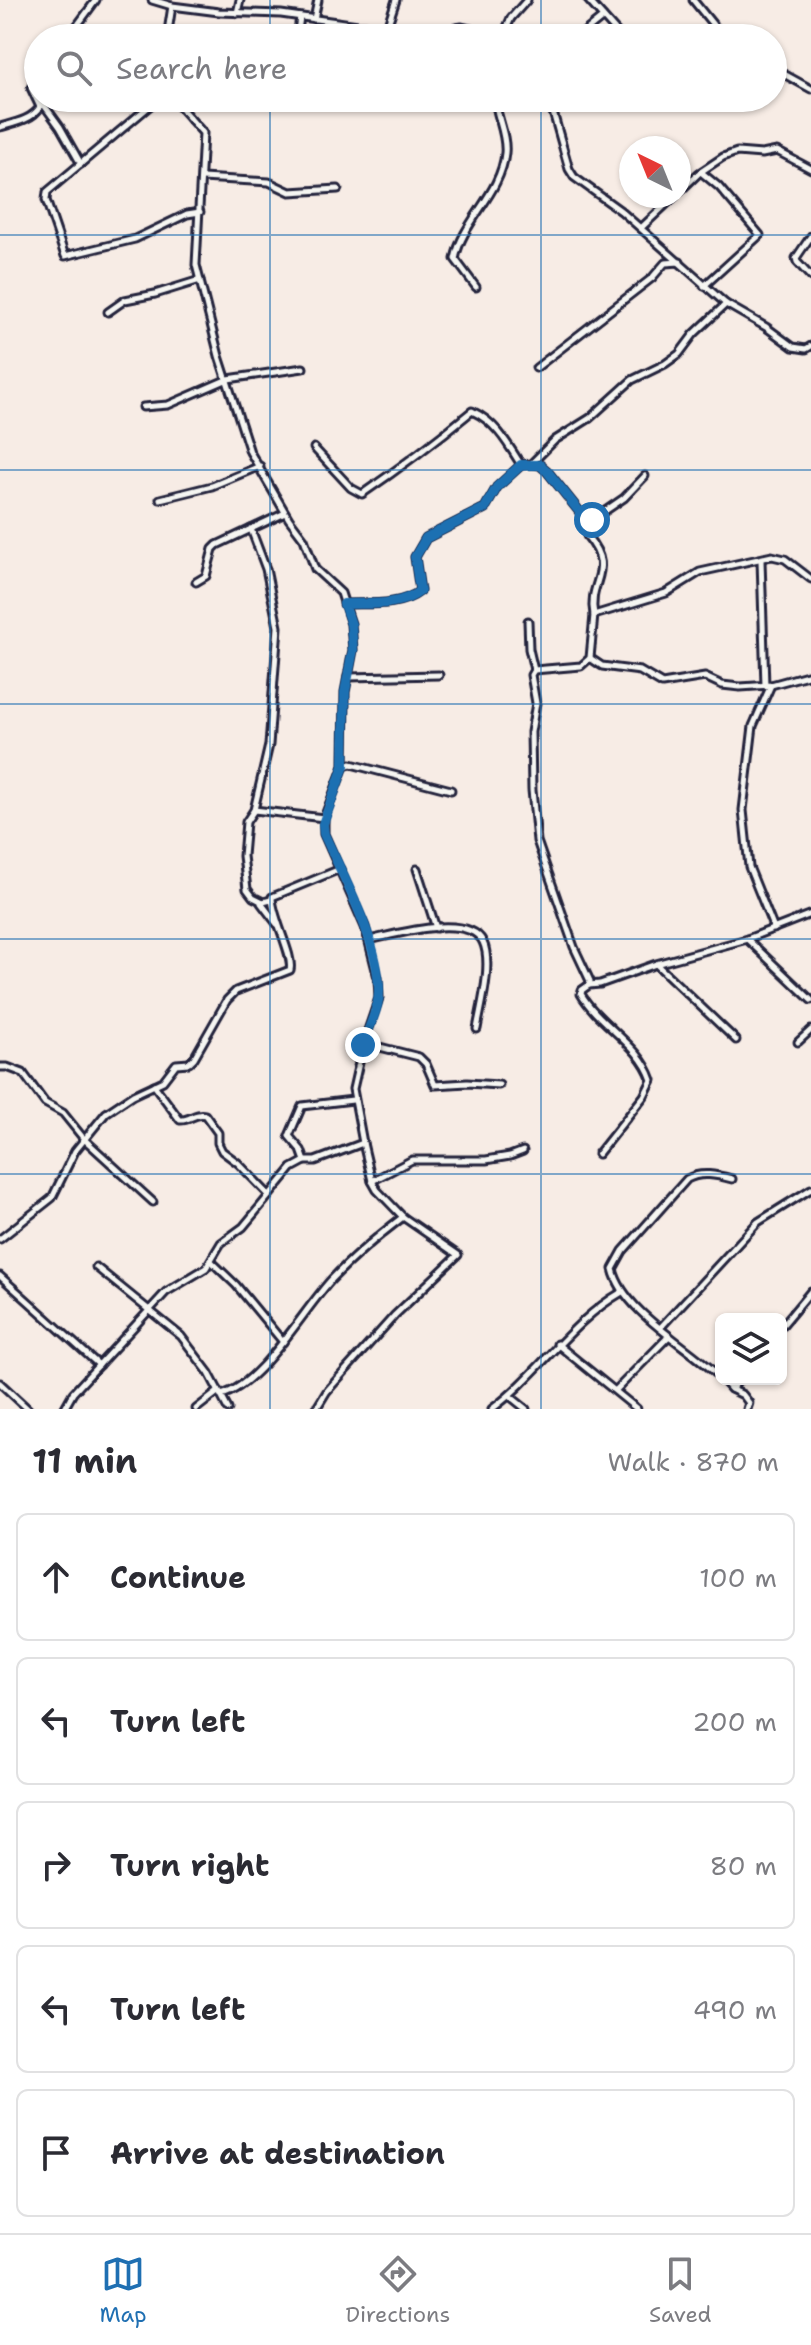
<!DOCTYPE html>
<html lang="en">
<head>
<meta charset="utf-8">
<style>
	body { margin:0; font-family:"Shantell Sans",sans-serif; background:#f2f2f3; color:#2b2b33 }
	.controls { position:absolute; right:24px; bottom:24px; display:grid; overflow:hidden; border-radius:12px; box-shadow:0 2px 6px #0004 }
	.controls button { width:72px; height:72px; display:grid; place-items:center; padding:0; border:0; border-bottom:2px solid #e1e1e2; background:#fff; color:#2b2b33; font:40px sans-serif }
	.compass { position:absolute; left:619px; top:136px; width:72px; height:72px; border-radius:50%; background:#fff; box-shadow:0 2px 6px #0004; rotate:317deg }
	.stop { position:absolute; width:24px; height:24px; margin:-18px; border:6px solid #1f6fb2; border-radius:50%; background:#fff }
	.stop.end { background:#1f6fb2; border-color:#fff; box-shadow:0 2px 8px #0008 }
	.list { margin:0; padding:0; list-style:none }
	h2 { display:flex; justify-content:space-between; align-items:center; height:104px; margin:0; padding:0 32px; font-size:34px }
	h2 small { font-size:26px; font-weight:400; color:#7c7c81 }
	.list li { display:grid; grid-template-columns:52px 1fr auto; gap:24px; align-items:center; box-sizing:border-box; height:128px; margin:0 16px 16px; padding:0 16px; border:2px solid #e1e1e2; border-radius:12px }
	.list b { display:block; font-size:30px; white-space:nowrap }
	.list em { font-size:26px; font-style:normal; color:#7c7c81 }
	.icon { flex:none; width:44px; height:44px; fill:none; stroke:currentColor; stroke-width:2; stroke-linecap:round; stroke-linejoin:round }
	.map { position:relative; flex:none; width:811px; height:1409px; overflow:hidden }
	.search { position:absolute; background:#fff; box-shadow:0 2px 6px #0004; left:24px; right:24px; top:24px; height:88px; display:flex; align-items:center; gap:20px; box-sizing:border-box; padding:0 28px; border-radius:44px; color:#7c7c81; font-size:30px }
	.sheet { height:824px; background:#fff }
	nav { display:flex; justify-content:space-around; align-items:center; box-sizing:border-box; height:112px; border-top:2px solid #e1e1e2; background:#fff; font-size:22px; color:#7c7c81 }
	nav a { display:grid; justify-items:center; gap:4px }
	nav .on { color:#1f6fb2 }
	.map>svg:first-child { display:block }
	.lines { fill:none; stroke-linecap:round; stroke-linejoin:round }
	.minor-casing { stroke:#22223b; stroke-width:11 }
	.minor { stroke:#f6f6f2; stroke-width:5 }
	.route { stroke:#1f6fb2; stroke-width:10 }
	.grid { fill:none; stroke:#1f6fb2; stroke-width:2; stroke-opacity:0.55 }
</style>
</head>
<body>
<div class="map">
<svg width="811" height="1409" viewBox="0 0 811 1409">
	<rect width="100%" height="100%" fill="#f7ece5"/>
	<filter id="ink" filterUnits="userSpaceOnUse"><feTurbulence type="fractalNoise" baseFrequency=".0125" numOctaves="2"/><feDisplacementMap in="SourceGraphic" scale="16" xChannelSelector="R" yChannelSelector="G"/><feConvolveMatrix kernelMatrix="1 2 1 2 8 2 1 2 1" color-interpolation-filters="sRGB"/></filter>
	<g filter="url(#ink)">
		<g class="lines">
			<defs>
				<g id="minor">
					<path d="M152 0 172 6 219 12 281 14 358 25 423 28 437 31 462 27 503 36 511 18 527 0"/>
					<path d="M588 0 622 38"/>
					<path d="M693 0 714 26 729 38"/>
					<path d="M237 13 240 0"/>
					<path d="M314 19 318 0"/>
					<path d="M387 27 396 0"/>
					<path d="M76 30 86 38"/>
					<path d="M507 30 522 38"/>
					<path d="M68 38 96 0"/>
					<path d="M167 38 172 6"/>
					<path d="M297 38 300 17"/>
					<path d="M577 38 603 17"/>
					<path d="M773 68 811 89"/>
					<path d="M39 98 60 127 81 164"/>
					<path d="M159 98 47 192 46 200 65 256 135 239 187 214 200 212"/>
					<path d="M549 98 569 169 574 177 621 211 726 304 766 327 793 347 806 349 811 346"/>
					<path d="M0 127C14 123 32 120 40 107L31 88 38 73"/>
					<path d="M701 172 719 187 760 235 704 286"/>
					<path d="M202 178 269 182 290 192 338 189"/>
					<path d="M679 192 699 173 723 157 737 152 762 154 777 151 811 169"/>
					<path d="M641 228 675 196"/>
					<path d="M811 236 796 258 797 262 811 277"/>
					<path d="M476 287 455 259C463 220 501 194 505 153 507 135 496 116 495 98"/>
					<path d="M108 312 125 300 155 294 200 280"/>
					<path d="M536 368 652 278 665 263 680 262"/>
					<path d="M143 407 168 405 228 379 303 368"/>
					<path d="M314 448 351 488 362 494C400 468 437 440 472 411 496 422 508 444 521 465L531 464 555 440 590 418 632 380 665 364 679 354 694 334 726 304"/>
					<path d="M532 464 540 465 547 471 583 516 592 520 624 498 645 476"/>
					<path d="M160 499 212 486 260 466"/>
					<path d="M592 520 587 536C617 572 587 580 594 615"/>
					<path d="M251 529 266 569 278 627 269 745 254 810 246 822 243 856 247 889 253 897 263 902 271 900"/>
					<path d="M761 560 765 686"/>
					<path d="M196 582 206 576 213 549 217 545 285 513"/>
					<path d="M344 604C369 603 400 607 420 591L415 557 426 538 485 508 497 487 521 465"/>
					<path d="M528 621 529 649 534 670 531 675 536 703 531 732 532 790 537 841 574 947 590 981 589 985"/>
					<path d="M590 658 602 666 640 671 662 684 705 677 722 685 740 687 771 685 811 674"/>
					<path d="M534 670 581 666 590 658 594 615 666 593 700 572 772 556 785 559 811 579"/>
					<path d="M348 677 439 675"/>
					<path d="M771 685 753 726 743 810 749 867 774 929"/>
					<path d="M344 766 351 764 451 790"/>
					<path d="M254 810 324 818"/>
					<path d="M417 869 436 928"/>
					<path d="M261 903 277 924"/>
					<path d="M747 939 811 1000"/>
					<path d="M369 940C394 935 468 912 483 942 493 963 481 1006 477 1029"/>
					<path d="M657 965 736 1040"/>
					<path d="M798 1042 811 1030"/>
					<path d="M364 1043 419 1057 426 1064 435 1085 467 1083 499 1085"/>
					<path d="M0 1067H7L23 1073 45 1103 63 1113 84 1139 153 1202"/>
					<path d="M154 1085 180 1120C189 1121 196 1112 205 1115L218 1133V1143L222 1151 238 1163 268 1194"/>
					<path d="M598 1154 644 1096 652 1080C640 1044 600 1026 581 994L582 990 589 985 600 984 656 964 747 939 811 914"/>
					<path d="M305 1161 301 1150 289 1136 302 1106 353 1100"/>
					<path d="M372 1181 412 1160H486L510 1156 523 1151"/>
					<path d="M0 1239 52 1198 75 1151 106 1113 133 1095 163 1081 176 1064 189 1063 194 1058 227 1000 236 991 290 970C294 956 272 917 272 897L340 869"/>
					<path d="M212 1262 236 1285 283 1342"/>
					<path d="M96 1267 181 1336 209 1373 228 1409"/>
					<path d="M0 1276 99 1365"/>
					<path d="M781 1327 811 1291"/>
					<path d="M660 1328 758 1222 811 1189"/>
					<path d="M557 1344 637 1409"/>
					<path d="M721 1378C690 1347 623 1312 613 1269L623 1251 687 1179C701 1171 717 1175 732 1179"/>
					<path d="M722 1379 731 1389 743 1395 749 1403 747 1409"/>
					<path d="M0 1383 28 1409"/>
					<path d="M731 1389 740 1379"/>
					<path d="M616 1390 669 1336"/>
					<path d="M221 1395C261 1385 303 1310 332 1279 354 1256 378 1236 403 1217"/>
					<path d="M511 1397 526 1409"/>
					<path d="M64 1409 73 1393 166 1292 206 1268 221 1243 243 1227 292 1168 305 1161H315L363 1143 353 1089 363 1045 379 998 378 978 365 927 324 834V818L344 766 345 692 353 650 351 624 341 593 315 569 304 539 289 519 250 452 219 356 196 265 203 133 172 98"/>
					<path d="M196 1409 219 1391"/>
					<path d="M316 1409 327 1391 395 1315 458 1255 403 1217 377 1190 372 1181 363 1143"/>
					<path d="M492 1409C539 1374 570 1322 622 1292"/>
				</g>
			</defs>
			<!-- minor casing -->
			<use href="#minor" class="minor-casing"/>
			<!-- minor -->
			<use href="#minor" class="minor"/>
		</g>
	</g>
	<g class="lines" filter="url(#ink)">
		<!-- route -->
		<path class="route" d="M363 1045C368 1029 379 1009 379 992 380 944 344 878 324 834L323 824 344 766 345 692 353 650 351 624 344 604C369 603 400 607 420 591L415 557 426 538 485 508 497 487 521 465H540L547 471 583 516 592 520"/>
	</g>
	<!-- grid -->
	<path class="grid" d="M270 0V38M541 0V38M270 98V1409M541 98V1409M0 235H811M0 470H811M0 704H811M0 939H811M0 1174H811"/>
</svg>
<div class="controls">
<button><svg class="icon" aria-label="layers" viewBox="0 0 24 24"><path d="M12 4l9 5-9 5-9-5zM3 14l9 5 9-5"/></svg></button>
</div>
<svg class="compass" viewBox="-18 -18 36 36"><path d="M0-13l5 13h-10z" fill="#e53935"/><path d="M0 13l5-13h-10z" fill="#7c7c81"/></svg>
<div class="stop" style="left:592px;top:520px"></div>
<div class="stop end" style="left:363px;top:1045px"></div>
<div class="search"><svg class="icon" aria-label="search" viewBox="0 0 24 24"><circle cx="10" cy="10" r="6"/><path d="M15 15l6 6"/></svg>Search here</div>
</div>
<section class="sheet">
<h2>11 min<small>Walk · 870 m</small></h2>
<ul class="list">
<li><svg class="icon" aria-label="ahead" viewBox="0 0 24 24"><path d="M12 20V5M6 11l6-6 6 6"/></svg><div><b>Continue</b></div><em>100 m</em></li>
<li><svg class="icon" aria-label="left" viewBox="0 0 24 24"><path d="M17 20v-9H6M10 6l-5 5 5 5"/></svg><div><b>Turn left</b></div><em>200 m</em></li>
<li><svg class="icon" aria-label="right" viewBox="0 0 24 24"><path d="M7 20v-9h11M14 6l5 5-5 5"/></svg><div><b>Turn right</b></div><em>80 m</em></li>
<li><svg class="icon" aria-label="left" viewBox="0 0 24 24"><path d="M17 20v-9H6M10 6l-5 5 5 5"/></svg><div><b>Turn left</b></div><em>490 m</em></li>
<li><svg class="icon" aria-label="arrive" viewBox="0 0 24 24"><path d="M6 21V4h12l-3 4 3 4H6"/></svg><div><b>Arrive at destination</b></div></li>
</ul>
</section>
<nav>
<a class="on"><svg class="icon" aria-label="map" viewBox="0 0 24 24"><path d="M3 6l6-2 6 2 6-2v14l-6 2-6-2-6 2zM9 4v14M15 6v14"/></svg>Map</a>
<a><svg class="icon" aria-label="directions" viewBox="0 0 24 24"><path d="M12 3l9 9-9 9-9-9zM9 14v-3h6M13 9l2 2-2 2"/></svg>Directions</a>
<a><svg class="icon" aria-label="saved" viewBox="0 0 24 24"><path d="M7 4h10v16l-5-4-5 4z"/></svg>Saved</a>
</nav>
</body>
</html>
